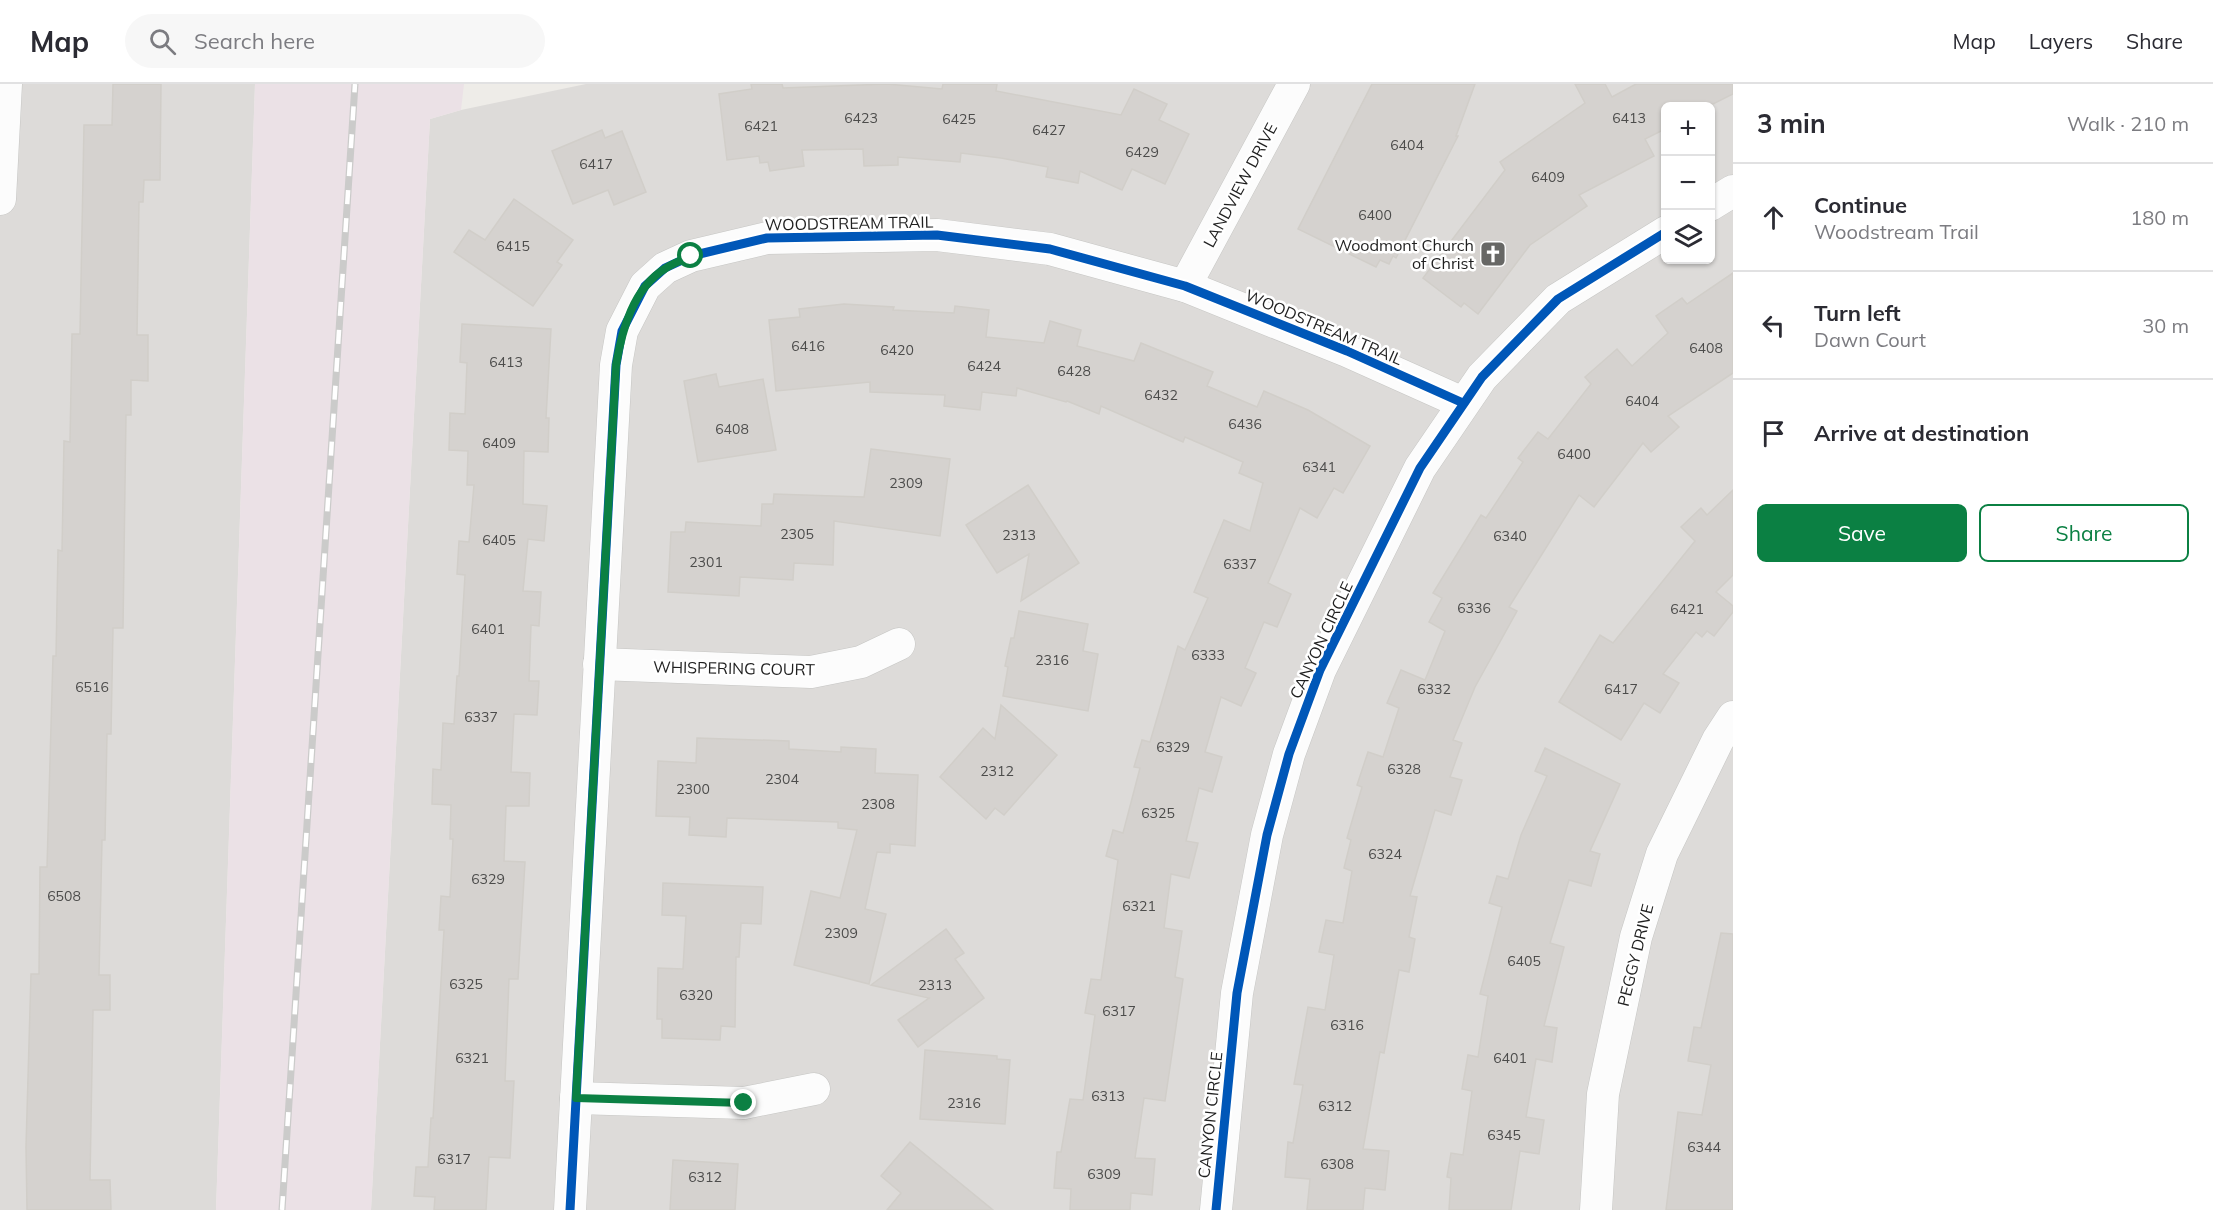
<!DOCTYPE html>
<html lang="en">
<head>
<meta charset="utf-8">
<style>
	body { margin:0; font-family:Mulish,sans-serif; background:#f7f7f7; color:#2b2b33 }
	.controls { position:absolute; right:18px; top:18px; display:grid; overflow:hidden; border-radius:9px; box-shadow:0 2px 4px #0004 }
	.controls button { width:54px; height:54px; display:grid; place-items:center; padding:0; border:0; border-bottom:2px solid #e1e1e2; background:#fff; color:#2b2b33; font:30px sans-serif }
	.stop { position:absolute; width:18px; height:18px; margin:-14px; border:4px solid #0b8043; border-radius:50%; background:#fff }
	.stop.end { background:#0b8043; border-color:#fff; box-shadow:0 2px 6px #0008 }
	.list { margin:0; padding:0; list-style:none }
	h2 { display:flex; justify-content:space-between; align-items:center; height:78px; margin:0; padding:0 24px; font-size:26px }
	h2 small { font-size:20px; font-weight:400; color:#7c7c81 }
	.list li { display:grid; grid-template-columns:39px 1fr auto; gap:18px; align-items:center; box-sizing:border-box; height:108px; padding:0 24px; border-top:2px solid #e1e1e2 }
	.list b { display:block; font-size:22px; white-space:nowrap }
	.list p { margin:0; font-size:20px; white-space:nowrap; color:#7c7c81 }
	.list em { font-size:20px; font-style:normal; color:#7c7c81 }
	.actions { display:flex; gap:12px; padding:18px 24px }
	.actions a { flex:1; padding:14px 0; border:2px solid #0b8043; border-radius:9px; text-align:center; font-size:21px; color:#0b8043 }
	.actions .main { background:#0b8043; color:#fff }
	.icon { flex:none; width:33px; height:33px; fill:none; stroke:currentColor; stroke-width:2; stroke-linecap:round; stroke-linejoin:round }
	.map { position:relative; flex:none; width:1733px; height:1126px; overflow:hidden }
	header { display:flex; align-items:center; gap:36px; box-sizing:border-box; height:84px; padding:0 30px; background:#fff; border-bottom:2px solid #e1e1e2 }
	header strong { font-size:28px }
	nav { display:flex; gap:33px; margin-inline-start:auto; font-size:21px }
	.search { width:420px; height:54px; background:#f7f7f7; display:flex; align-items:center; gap:15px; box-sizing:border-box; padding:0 21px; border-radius:33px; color:#7c7c81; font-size:22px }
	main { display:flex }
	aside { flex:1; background:#fff }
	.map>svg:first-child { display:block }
	.residential { fill:#dddbd9; fill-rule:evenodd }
	.industrial { fill:#ebe1e6 }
	.building { fill:#d5d2cf; stroke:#d1cec9; stroke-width:1.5 }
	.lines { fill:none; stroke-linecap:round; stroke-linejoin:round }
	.minor-casing { stroke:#c6c6c4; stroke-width:33 }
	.minor { stroke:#fcfcfc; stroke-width:32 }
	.rail-casing { stroke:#cbcbca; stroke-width:7 }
	.rail { stroke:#fff; stroke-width:4.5; stroke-dasharray:14; stroke-linecap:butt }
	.cycleway-casing { stroke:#fff; stroke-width:13 }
	.cycleway { stroke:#0057b8; stroke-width:9 }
	.route { stroke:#0b8043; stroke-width:8 }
	.labels { text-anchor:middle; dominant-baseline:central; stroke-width:5; stroke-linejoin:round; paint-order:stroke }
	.number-label { font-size:14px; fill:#4c4c4b }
	.street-label { font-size:16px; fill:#1f1f1f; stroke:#fff }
	.poi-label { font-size:16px; fill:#1f1f1f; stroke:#fff; text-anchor:end }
</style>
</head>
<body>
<header>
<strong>Map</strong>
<div class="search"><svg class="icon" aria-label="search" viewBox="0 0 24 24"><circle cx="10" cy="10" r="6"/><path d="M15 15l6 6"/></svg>Search here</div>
<nav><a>Map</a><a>Layers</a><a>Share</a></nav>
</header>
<main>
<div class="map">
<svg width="1733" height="1126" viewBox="0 0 1733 1126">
	<rect width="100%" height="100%" fill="#eeece8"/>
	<!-- residential -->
	<g class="residential">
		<path d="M0 0H255L216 1126H0Z"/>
		<path d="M586 0H1733V1126H371L430 35 461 26ZM1666 22H1710V176H1666Z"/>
	</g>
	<!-- industrial -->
	<path class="industrial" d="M255 0H464L461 26 430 35 371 1126H216Z"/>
	<!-- building -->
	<g class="building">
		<path d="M113 0H161L160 96H144L143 118H139L137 251H148V297L131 296V331H126L123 544H113L111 650H107L105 756H102L99 891H110V926H93L90 1096H110L111 1126H27L26 1063 31 890H39L40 783H47L53 572H56L58 466 62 467 64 357 70 358 72 250H80L84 41H112Z"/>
		<path d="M751 0H782L783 4 887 0 942 5 943 0H997L996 7 1121 31 1134 5 1167 20 1159 36 1189 50 1165 100 1132 85 1122 106 1080 87 1078 99 1046 93 1048 83 1001 74 961 69 960 78 898 73V81L864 82 863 65 802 66 804 82 770 87 768 78 760 79 759 72 727 76 719 10 752 5Z"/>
		<path d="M1372 0H1475L1456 52H1458L1396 174 1393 172 1389 180 1380 176 1376 183 1298 145Z"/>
		<path d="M1575 0H1605L1612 13 1636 0H1733V10L1709 22H1665V45L1645 55 1654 72 1579 111 1587 122 1530 161 1478 230 1464 219 1461 223 1423 194 1505 86 1500 78 1585 19Z"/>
		<path d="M602 46 605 54 622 47 646 108 614 121 608 106 573 120 552 67Z"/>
		<path d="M514 115 573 156 557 178 562 181 533 222 454 168 469 146 485 156Z"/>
		<path d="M1733 189V289L1668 332 1679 343 1651 368 1643 359 1594 423 1579 411 1509 523 1517 527 1475 603 1453 656 1462 659 1450 693 1462 696 1451 731 1435 726 1410 812 1417 813 1409 853 1415 855 1409 888 1399 886 1384 969 1380 968 1363 1065 1389 1067 1385 1106 1365 1104 1363 1126H1307L1310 1095 1285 1093 1288 1058 1293 1059 1303 1001 1294 1000 1308 923 1325 926 1334 871 1319 868 1326 836 1343 839 1352 787 1344 784 1351 756 1347 754 1362 703 1357 701 1368 668 1383 673 1399 624 1387 619 1401 586 1425 596 1445 547 1429 538 1442 514 1433 509 1481 431 1486 434 1523 378 1518 374 1538 348 1548 355 1591 300 1585 293 1617 265 1632 282 1668 249 1656 232 1682 214 1687 220Z"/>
		<path d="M844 220 894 223 893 226 954 229 955 222 989 226 986 253 1044 259 1050 237 1081 246 1077 262 1134 277 1141 259 1213 288 1207 302 1257 323 1264 307 1308 326 1370 362 1343 409 1334 404 1317 434 1300 424 1268 499 1291 510 1277 543 1264 538 1245 584 1256 589 1241 622 1221 613 1205 668 1222 673 1212 708 1199 704 1186 757 1198 759 1189 794 1171 790 1164 844 1182 847 1175 893 1183 895 1165 1017 1144 1014 1135 1074 1155 1075 1152 1111 1131 1109 1130 1126H1070L1071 1105 1054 1104 1057 1068H1061L1070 1015 1083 1016 1095 931 1085 929 1091 895 1101 896 1118 776 1106 772 1113 746 1123 749 1140 684 1134 683 1142 656 1150 658 1178 562 1185 566 1208 514 1194 508 1224 436 1250 447 1263 399 1239 389 1243 378 1185 353 1183 358 1101 322 1099 330 1067 317 1066 318 1017 304 1016 312 982 308 980 326 944 322 945 311 870 308V298L776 307 769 236 800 233 799 225Z"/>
		<path d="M462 240 551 245 546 334H549L548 368 524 367 523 420 547 422 544 457 528 455 523 507 541 508 539 542 531 541 529 597H539L537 631 514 630 511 688 530 689 529 722H506L504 777 525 778 518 895H509L505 997H514L510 1074 489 1073 486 1126H434L435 1113 414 1112 416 1083H428L431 1034H433L444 846H439L441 812 450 813 453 755H450L451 721 432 720 433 685 441 686 443 639 454 640 457 592H459L465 491 457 490 459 457 469 458 474 401H467L468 367 449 366 450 329 465 330 467 279 460 278Z"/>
		<path d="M716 290 719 303 763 295 776 366 698 378 684 297Z"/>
		<path d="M871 365 950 375 940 452 834 437 833 481 794 479 793 496 740 493 739 512 668 508 671 448H685L686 438 761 442 762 420H773L774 410 864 413Z"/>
		<path d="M1028 401 1079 479 1021 517 1029 470 997 489 966 441Z"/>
		<path d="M1733 406V491L1716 508 1733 522V528L1714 552 1707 547 1702 553 1696 548 1663 590 1679 599 1660 629 1644 619 1621 656 1559 618 1600 551 1613 559 1695 457 1681 443 1701 424 1707 431Z"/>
		<path d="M1019 527 1088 540 1083 567 1098 570 1088 627 1003 612 1008 583 1005 582 1011 554H1014Z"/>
		<path d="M1001 621 1057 671 1004 731 995 724 986 735 940 693 983 644 995 655Z"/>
		<path d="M697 654 789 657V665L841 668V663L876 665 875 689 918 691 915 762 890 760V769L877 768 865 825 886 830 869 900 794 881 811 807 840 814 857 746 838 744V738L727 734 726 753 689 751 690 733 656 732 658 677 696 679Z"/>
		<path d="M1545 664 1620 700 1590 767 1600 770 1591 802 1569 796 1550 859 1564 863 1544 942 1557 944 1552 978 1536 975 1526 1033 1544 1036 1539 1070 1520 1067 1511 1126H1449L1451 1094 1447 1093 1451 1069 1463 1071 1472 1007 1462 1005 1468 971 1478 973 1488 912 1480 910 1502 823 1489 819 1497 792 1508 795 1521 751 1547 692 1535 687Z"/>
		<path d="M663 799 763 803 761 840 741 839 739 873H736L735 943 721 942 720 956 662 954V935H657L658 884 683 885 686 832 662 831Z"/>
		<path d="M946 845 964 869 955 875 984 914 918 963 898 936 929 914 871 901Z"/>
		<path d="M1721 849 1733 850V1126H1666L1678 1028 1702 1031 1711 981 1688 977 1694 943 1701 944Z"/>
		<path d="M925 966 997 972V975L1010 976 1005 1040 920 1035Z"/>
		<path d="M910 1058 993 1126H887L901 1109 881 1092Z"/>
		<path d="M673 1076 738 1080 735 1126H670Z"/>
	</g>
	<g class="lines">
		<defs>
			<g id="minor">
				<path d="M0 115 6 0"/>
				<path d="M1710 121 1733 107"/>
				<path d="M1185 202 1294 0"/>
				<path d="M599 580 811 588 861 578 899 560"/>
				<path d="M576 1014 744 1019 814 1005"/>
				<path d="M570 1126 616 281 622 247 645 202 665 184 691 172 767 154 937 151 1050 165 1185 202 1347 267 1463 319"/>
				<path d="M1216 1126 1237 909 1267 751 1289 670 1320 586 1420 384 1482 293 1558 215 1666 148"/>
				<path d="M1596 1126 1603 1010 1636 853 1662 770 1718 656 1733 633"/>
			</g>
		</defs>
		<!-- minor casing -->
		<use href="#minor" class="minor-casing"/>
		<!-- minor -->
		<use href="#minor" class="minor"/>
		<defs>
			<path id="rail" d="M282 1126 355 0"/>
		</defs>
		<!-- rail casing -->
		<use href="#rail" class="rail-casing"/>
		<!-- rail -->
		<use href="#rail" class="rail"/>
		<defs>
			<g id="cycleway">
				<path d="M570 1126 616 281 622 247 645 202 665 184 691 172 767 154 937 151 1050 165 1185 202 1347 267 1463 319"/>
				<path d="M1216 1126 1237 909 1267 751 1289 670 1320 586 1420 384 1482 293 1558 215 1666 148"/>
			</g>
		</defs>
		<!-- cycleway casing -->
		<use href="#cycleway" class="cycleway-casing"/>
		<!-- cycleway -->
		<use href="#cycleway" class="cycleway"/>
	</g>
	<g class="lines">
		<!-- route -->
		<path class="route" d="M691 172C683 176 673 179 666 184 633 204 622 246 616 281L576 1014 744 1019"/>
	</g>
	<!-- icons -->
	<defs>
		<symbol id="church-square" viewBox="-11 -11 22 22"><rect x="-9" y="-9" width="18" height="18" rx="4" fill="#676765" stroke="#fff"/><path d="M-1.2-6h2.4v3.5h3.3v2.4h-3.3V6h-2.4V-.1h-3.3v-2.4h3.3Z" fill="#fff"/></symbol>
	</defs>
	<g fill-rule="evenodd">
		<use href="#church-square" x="1478" y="155" width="30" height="30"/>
	</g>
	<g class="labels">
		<!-- number labels -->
		<g class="number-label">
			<text x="861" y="34">6423</text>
			<text x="1629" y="34">6413</text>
			<text x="959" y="35">6425</text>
			<text x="761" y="42">6421</text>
			<text x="1049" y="46">6427</text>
			<text x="1407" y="61">6404</text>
			<text x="1142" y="68">6429</text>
			<text x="596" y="80">6417</text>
			<text x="1548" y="93">6409</text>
			<text x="1375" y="131">6400</text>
			<text x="513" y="162">6415</text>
			<text x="808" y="262">6416</text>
			<text x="1706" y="264">6408</text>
			<text x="897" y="266">6420</text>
			<text x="506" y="278">6413</text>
			<text x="984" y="282">6424</text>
			<text x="1074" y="287">6428</text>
			<text x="1161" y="311">6432</text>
			<text x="1642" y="317">6404</text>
			<text x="1245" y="340">6436</text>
			<text x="732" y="345">6408</text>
			<text x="499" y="359">6409</text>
			<text x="1574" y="370">6400</text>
			<text x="1319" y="383">6341</text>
			<text x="906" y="399">2309</text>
			<text x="797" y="450">2305</text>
			<text x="1019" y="451">2313</text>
			<text x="1510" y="452">6340</text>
			<text x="499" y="456">6405</text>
			<text x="706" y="478">2301</text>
			<text x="1240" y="480">6337</text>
			<text x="1474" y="524">6336</text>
			<text x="1687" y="525">6421</text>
			<text x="488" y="545">6401</text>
			<text x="1208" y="571">6333</text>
			<text x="1052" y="576">2316</text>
			<text x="92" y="603">6516</text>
			<text x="1434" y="605">6332</text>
			<text x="1621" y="605">6417</text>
			<text x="481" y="633">6337</text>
			<text x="1173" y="663">6329</text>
			<text x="1404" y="685">6328</text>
			<text x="997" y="687">2312</text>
			<text x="782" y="695">2304</text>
			<text x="693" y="705">2300</text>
			<text x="878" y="720">2308</text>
			<text x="1158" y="729">6325</text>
			<text x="1385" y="770">6324</text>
			<text x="488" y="795">6329</text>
			<text x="64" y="812">6508</text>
			<text x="1139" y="822">6321</text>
			<text x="841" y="849">2309</text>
			<text x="1524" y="877">6405</text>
			<text x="466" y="900">6325</text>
			<text x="935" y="901">2313</text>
			<text x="696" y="911">6320</text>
			<text x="1119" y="927">6317</text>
			<text x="1347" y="941">6316</text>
			<text x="472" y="974">6321</text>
			<text x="1510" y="974">6401</text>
			<text x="1108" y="1012">6313</text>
			<text x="964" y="1019">2316</text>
			<text x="1335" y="1022">6312</text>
			<text x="1504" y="1051">6345</text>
			<text x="1704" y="1063">6344</text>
			<text x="454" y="1075">6317</text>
			<text x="1337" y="1080">6308</text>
			<text x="1104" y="1090">6309</text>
			<text x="705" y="1093">6312</text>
		</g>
		<!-- street labels -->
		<g class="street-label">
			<text transform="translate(1240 101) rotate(-62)">LANDVIEW DRIVE</text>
			<text transform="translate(849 139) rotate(-1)">WOODSTREAM TRAIL</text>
			<text transform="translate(1324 243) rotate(23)">WOODSTREAM TRAIL</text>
			<text transform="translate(1321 556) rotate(-65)">CANYON CIRCLE</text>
			<text transform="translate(734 584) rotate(1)">WHISPERING COURT</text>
			<text transform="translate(1635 871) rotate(-76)">PEGGY DRIVE</text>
			<text transform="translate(1210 1031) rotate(-84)">CANYON CIRCLE</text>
		</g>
		<!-- poi labels -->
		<g class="poi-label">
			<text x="1474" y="161">Woodmont Church<tspan x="1474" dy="18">of Christ</tspan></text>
		</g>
	</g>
</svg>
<div class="controls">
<button>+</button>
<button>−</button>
<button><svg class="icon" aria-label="layers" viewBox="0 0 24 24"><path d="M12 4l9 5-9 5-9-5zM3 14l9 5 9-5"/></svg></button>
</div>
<div class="stop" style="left:691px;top:172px"></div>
<div class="stop end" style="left:744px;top:1019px"></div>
</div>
<aside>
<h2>3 min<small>Walk · 210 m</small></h2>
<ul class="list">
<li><svg class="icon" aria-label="ahead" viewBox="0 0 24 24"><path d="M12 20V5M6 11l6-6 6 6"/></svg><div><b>Continue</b><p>Woodstream Trail</p></div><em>180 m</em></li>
<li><svg class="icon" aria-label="left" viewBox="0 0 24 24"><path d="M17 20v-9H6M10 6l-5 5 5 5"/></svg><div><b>Turn left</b><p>Dawn Court</p></div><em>30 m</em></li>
<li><svg class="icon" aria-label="arrive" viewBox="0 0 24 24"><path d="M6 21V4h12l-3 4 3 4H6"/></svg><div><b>Arrive at destination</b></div></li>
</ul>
<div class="actions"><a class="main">Save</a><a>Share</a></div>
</aside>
</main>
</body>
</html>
